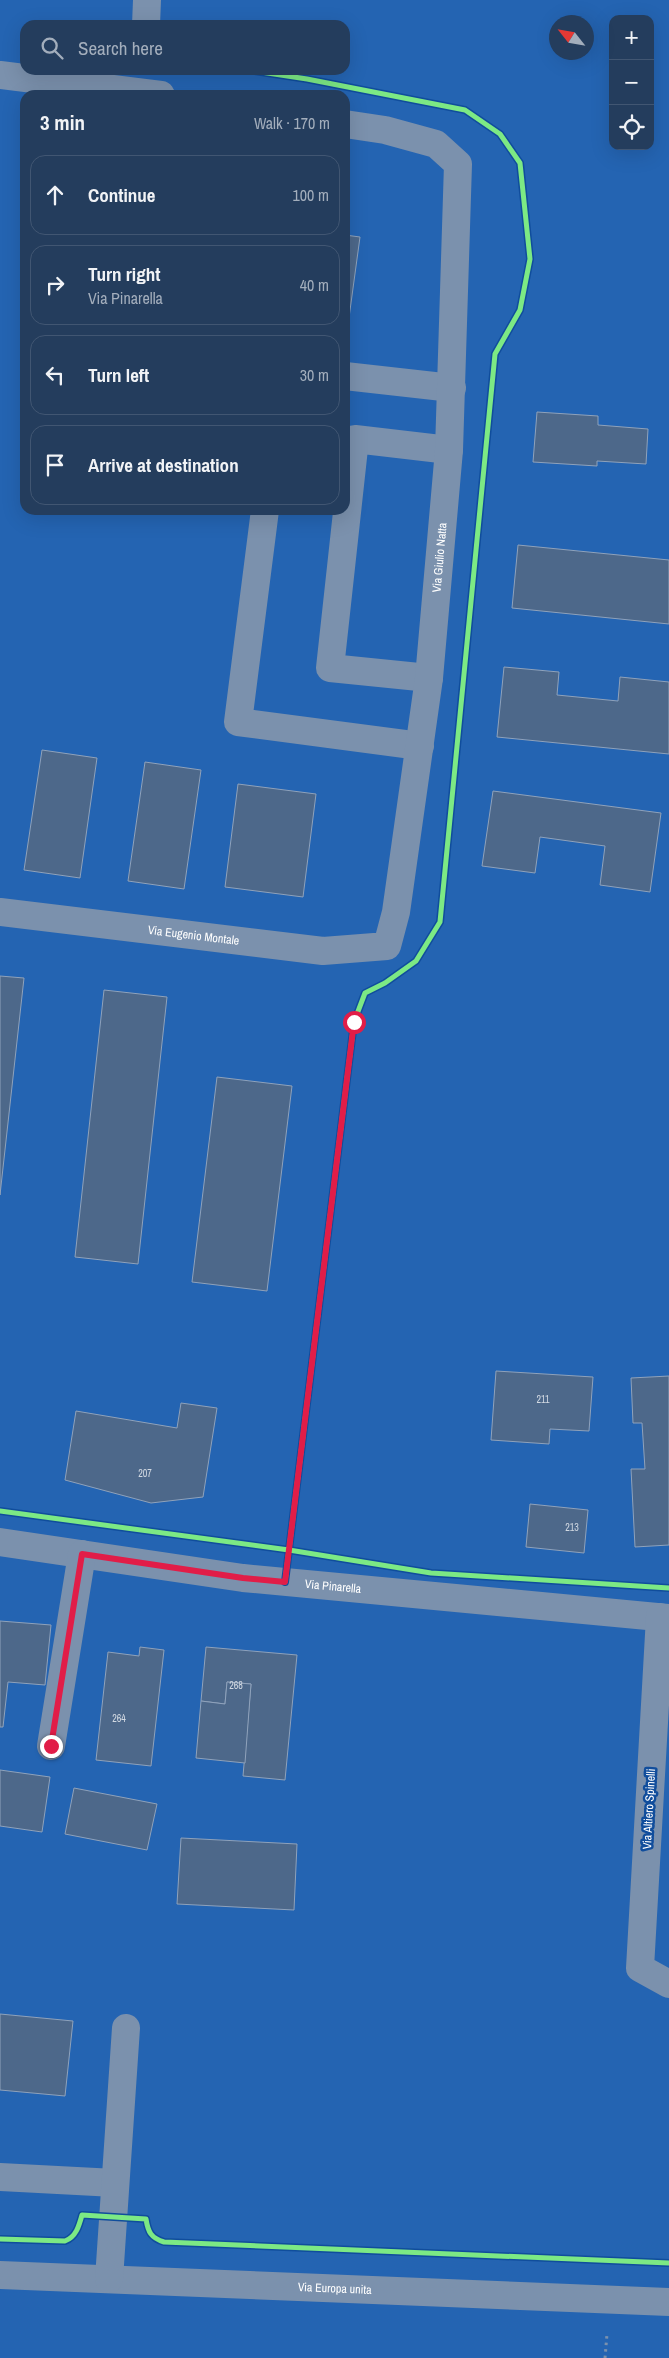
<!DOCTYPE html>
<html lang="en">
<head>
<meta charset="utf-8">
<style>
	body { margin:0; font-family:"Archivo Narrow",sans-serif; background:#2c4463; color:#f1f3f6 }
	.controls { position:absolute; right:15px; top:15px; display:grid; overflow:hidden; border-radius:10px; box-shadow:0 5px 20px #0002 }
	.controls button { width:45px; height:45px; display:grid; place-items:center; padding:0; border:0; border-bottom:1px solid #415672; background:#243d5d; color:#f1f3f6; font:25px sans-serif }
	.compass { position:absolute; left:549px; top:15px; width:45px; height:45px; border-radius:50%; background:#243d5d; box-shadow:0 5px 20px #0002; rotate:301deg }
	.stop { position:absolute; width:15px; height:15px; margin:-11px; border:4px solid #e11d48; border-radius:50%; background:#fff }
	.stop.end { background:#e11d48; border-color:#fff; box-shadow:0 1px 5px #0008 }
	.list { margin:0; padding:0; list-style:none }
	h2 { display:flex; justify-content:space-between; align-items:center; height:65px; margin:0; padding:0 20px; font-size:21px }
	h2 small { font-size:16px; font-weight:400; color:#a3aebc }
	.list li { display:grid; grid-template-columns:32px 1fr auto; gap:15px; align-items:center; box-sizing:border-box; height:80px; margin:0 10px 10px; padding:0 10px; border:1px solid #415672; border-radius:15px }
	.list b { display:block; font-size:19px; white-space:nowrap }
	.list p { margin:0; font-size:16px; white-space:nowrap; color:#a3aebc }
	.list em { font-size:16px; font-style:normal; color:#a3aebc }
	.icon { flex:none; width:28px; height:28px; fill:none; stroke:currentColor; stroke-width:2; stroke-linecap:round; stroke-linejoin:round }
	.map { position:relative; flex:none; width:669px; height:2358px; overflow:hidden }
	.search { position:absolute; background:#243d5d; box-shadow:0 5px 20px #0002; left:20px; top:20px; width:330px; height:55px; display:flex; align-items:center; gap:12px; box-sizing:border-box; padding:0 18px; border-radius:15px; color:#a3aebc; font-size:19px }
	.panel { position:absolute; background:#243d5d; box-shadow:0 5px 20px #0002; left:20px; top:90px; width:330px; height:425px; border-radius:15px }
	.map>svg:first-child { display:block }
	.green { fill:#2464b2; fill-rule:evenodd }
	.building { fill:#4d688a; stroke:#8fa2bb }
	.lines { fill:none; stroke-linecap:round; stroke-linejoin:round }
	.path { stroke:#7b91ad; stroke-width:3; stroke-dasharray:2.5 4; stroke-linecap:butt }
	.minor { stroke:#7b91ad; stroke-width:28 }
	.cycleway-casing { stroke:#104d9c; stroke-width:8 }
	.cycleway { stroke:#7ce984; stroke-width:5 }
	.route { stroke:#e11d48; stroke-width:6 }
	.labels { text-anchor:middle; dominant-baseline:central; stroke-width:5; stroke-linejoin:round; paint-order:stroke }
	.number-label { font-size:10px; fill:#d2d9e2 }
	.street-label { font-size:12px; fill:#fff; stroke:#104d9c }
</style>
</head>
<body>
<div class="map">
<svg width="669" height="2358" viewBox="0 0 669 2358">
	<rect width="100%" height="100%" fill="#30517c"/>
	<!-- green -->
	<path class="green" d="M0 0H669V2358H0ZM613 19H650V146H613ZM556 22H586V52H556ZM25 25H345V70H25ZM25 95H345V510H25Z"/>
	<!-- building -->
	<g class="building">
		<path d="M345 235 360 237 345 347Z"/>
		<path d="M537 412 598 416V425L648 429 646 464 597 461V466L533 462Z"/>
		<path d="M518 545 669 560V624L512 608Z"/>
		<path d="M504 667 559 672 557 695 618 701 620 677 669 682V754L497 737Z"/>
		<path d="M42 750 97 758 80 878 24 870Z"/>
		<path d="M145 762 201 770 184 889 128 881Z"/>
		<path d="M238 784 316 794 303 897 225 887Z"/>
		<path d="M493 791 661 813 650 892 600 885 605 846 540 837 535 873 482 866Z"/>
		<path d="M0 976 24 978 0 1195Z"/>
		<path d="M104 990 167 997 138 1264 75 1257Z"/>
		<path d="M217 1077 292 1086 267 1291 192 1282Z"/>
		<path d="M496 1371 593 1377 589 1431 550 1429 549 1444 491 1440Z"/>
		<path d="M669 1376V1545L635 1547 631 1469H645L642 1423H633L631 1378Z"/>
		<path d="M181 1403 217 1408 203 1497 151 1503 65 1480 76 1411 177 1428Z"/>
		<path d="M530 1504 588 1510 584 1553 526 1547Z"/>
		<path d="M0 1621 51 1625 45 1685 8 1682 3 1727H0Z"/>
		<path d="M140 1647 164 1650 151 1766 96 1760 108 1652 139 1656Z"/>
		<path d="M206 1647 297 1655 285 1780 243 1776 251 1684 227 1682 225 1704 201 1701Z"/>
		<path d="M227 1682 251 1684 245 1763 196 1758 201 1701 225 1704Z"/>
		<path d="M0 1770 50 1777 42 1832 0 1826Z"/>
		<path d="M74 1788 157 1804 147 1850 65 1834Z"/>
		<path d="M181 1838 297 1844 294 1910 177 1904Z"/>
		<path d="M0 2014 73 2021 65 2096 0 2090Z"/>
	</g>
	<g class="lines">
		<!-- path -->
		<path class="path" d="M605 2358 607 2334"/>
		<!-- minor -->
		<g class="minor">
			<path d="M146 25 147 0"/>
			<path d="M0 75 161 95"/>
			<path d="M345 376 452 388"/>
			<path d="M265 510 238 722 420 746"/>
			<path d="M429 678 330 668 355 439 449 450"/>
			<path id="s1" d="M0 912 323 951 387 946 396 912 429 678 449 450 458 164 436 144 385 130 345 124"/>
			<path id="s2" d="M0 1542 243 1578 669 1618"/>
			<path d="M660 1617 640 1968 669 1984"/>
			<path d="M51 1746 82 1554"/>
			<path d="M0 2177 115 2183"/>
			<path id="s3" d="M0 2275 669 2302"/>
			<path d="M109 2279 126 2028"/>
		</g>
		<defs>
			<g id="cycleway">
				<path d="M248 70 307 79 465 110 500 134 520 163 530 259 520 310 495 354 440 922 416 961 385 983 365 993 354 1022 285 1582"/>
				<path d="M0 1511 289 1550 431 1573 669 1588"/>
				<path d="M0 2239 65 2241C76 2237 79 2226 82 2215L146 2219C148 2232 151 2238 164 2242L669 2263"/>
			</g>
		</defs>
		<!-- cycleway casing -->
		<use href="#cycleway" class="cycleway-casing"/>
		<!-- cycleway -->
		<use href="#cycleway" class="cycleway"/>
	</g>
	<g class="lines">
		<!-- route -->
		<path class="route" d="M51 1746 82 1554 243 1578 285 1582 354 1022"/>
	</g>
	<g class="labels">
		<!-- number labels -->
		<g class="number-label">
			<text x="543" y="1399">211</text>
			<text x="145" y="1473">207</text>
			<text x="572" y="1527">213</text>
			<text x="236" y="1685">268</text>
			<text x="119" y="1718">264</text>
		</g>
		<!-- street labels -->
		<g class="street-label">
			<text stroke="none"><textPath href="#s1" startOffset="782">Via Giulio Natta</textPath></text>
			<text stroke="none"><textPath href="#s1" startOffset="195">Via Eugenio Montale</textPath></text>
			<text stroke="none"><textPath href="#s2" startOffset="336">Via Pinarella</textPath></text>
			<text transform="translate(649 1809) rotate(-87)">Via Altiero Spinelli</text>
			<text stroke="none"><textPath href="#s3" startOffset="335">Via Europa unita</textPath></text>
		</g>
	</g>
</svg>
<div class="controls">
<button>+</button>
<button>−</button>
<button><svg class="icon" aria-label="locate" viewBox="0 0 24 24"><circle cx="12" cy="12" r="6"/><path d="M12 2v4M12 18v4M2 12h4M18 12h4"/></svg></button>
</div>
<svg class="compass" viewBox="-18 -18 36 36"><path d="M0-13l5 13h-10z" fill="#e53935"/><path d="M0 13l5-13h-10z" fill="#a3aebc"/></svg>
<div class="stop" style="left:354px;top:1022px"></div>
<div class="stop end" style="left:51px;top:1746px"></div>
<div class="search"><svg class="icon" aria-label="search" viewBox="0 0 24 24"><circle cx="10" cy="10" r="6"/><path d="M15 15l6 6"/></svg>Search here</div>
<section class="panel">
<h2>3 min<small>Walk · 170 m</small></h2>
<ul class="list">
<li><svg class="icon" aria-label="ahead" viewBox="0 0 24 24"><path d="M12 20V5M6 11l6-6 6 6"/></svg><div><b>Continue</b></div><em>100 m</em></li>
<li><svg class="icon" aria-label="right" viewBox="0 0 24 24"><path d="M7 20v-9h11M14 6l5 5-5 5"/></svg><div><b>Turn right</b><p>Via Pinarella</p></div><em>40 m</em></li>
<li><svg class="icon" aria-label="left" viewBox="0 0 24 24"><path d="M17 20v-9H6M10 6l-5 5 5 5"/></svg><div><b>Turn left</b></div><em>30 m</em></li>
<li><svg class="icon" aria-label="arrive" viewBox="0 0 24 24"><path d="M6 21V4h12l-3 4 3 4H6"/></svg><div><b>Arrive at destination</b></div></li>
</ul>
</section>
</div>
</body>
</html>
